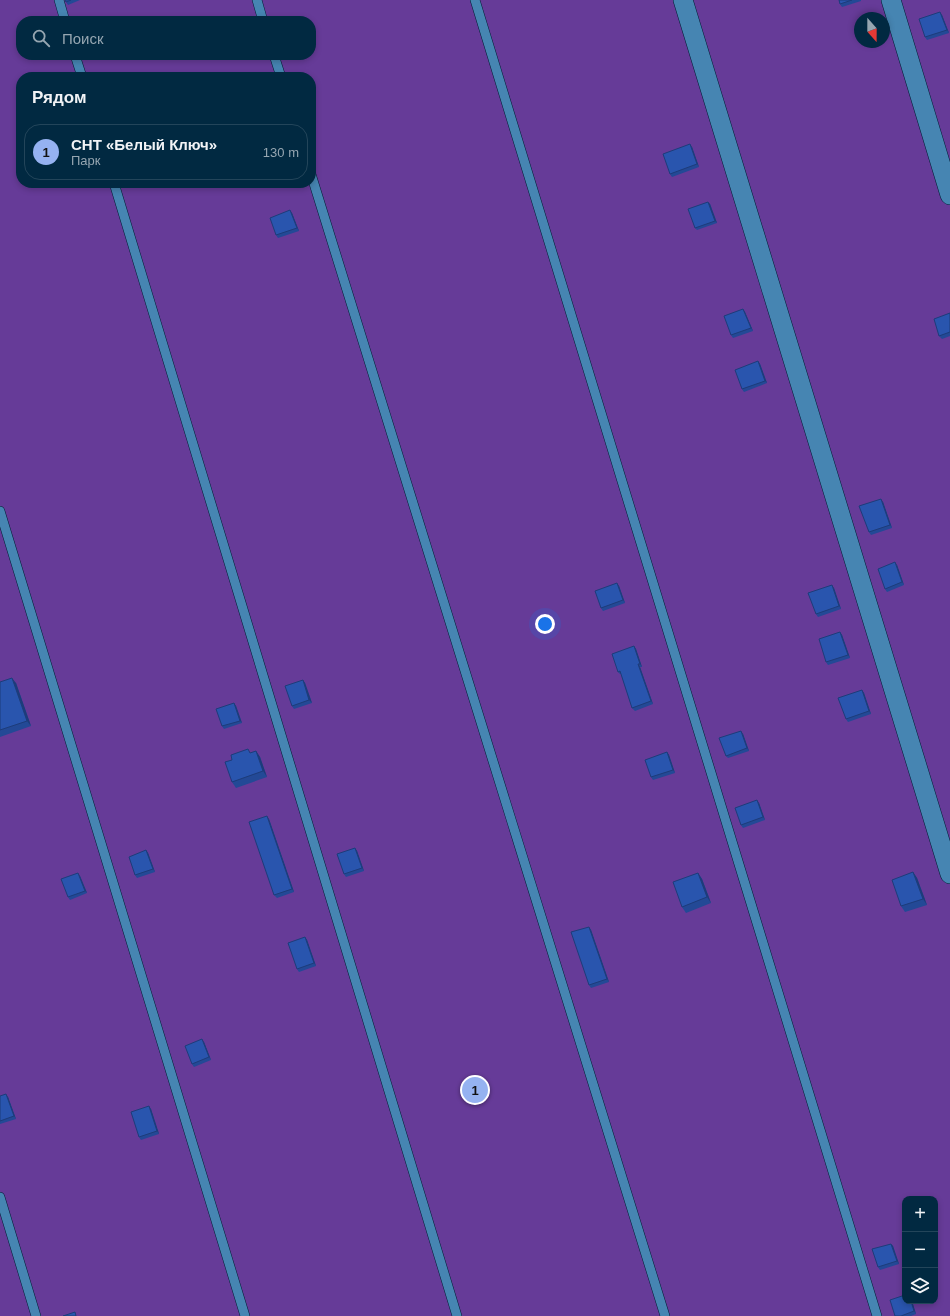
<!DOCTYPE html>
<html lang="ru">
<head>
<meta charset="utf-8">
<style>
	body { margin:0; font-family:Helvetica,sans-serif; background:#0b3148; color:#f1f3f6 }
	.controls { position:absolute; right:12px; bottom:12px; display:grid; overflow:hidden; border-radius:8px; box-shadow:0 2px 6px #0003 }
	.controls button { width:36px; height:36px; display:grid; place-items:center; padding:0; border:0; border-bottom:1px solid #23455a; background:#012941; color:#f1f3f6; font:20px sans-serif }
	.compass { position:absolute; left:854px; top:12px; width:36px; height:36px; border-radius:50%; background:#012941; box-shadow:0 2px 6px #0003; rotate:159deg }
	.you { position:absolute; left:545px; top:624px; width:14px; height:14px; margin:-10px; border:3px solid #fff; border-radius:50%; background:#1a73e8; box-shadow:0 0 0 6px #1a73e833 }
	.badge { display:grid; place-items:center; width:26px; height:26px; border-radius:50%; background:#95b2f1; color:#111; font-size:13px; font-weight:700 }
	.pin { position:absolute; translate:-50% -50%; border:2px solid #fff; box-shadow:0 1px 4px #0006 }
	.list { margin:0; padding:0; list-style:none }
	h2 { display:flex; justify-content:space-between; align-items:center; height:52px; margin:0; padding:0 16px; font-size:17px }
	h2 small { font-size:13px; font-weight:400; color:#96a6b1 }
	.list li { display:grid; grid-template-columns:26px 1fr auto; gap:12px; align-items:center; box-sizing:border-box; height:56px; margin:0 8px 8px; padding:0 8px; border:1px solid #23455a; border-radius:16px }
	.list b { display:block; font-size:15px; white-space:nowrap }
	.list p { margin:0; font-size:13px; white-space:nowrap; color:#96a6b1 }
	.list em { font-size:13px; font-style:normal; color:#96a6b1 }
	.icon { flex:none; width:22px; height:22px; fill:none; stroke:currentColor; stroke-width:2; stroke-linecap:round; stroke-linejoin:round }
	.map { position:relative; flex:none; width:950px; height:1316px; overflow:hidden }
	.search { position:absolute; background:#012941; box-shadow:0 2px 6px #0003; left:16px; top:16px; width:300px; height:44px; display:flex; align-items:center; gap:10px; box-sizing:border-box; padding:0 14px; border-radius:16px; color:#96a6b1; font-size:15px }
	.panel { position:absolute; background:#012941; box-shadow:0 2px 6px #0003; left:16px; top:72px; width:300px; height:116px; border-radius:16px }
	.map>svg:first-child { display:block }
	.green { fill:#663b98; fill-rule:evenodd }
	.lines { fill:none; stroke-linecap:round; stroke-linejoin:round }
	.lane-casing { stroke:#001e34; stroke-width:10 }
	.street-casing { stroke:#001e34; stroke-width:20 }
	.lane { stroke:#4685b2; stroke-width:9 }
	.street { stroke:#4685b2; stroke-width:19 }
	.wall { fill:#234996 }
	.shaded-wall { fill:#1d3c7a }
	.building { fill:#2955ae; stroke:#1d3c7a }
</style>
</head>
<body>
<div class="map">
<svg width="950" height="1316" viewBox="0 0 950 1316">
	<rect width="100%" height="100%" fill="#013757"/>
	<!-- green -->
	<path class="green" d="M0 0H950V1316H0ZM860 18H884V42H860ZM21 21H311V55H21ZM21 77H311V183H21ZM905 1199H935V1301H905Z"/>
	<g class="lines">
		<defs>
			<g id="lane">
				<path d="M59 0 65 21"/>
				<path d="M257 0 263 21"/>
				<path d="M475 0 877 1316"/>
				<path d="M75 55 82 77"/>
				<path d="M274 55 281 77"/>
				<path d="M311 174 665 1316"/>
				<path d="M114 183 457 1316"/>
				<path d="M0 511 245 1316"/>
				<path d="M0 1197 36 1316"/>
			</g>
			<g id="street">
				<path d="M683 0 950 874"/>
				<path d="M891 0 950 195"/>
			</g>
		</defs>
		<!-- lane casing -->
		<use href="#lane" class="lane-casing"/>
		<!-- street casing -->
		<use href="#street" class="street-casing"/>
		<!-- lane -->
		<use href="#lane" class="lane"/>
		<!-- street -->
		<use href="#street" class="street"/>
	</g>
	<!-- wall -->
	<g class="wall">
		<path d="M65 0H80L68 5Z"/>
		<path d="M839 0H861V1L842 7 840 4Z"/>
		<path d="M942 15 949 33 927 40 925 37Z"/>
		<path d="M692 147 699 167 672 177 670 174Z"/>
		<path d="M708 202 710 204 717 223 697 230 695 228Z"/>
		<path d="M292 213 299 231 278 238 276 235Z"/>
		<path d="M743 309 745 312 753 331 733 338 731 335Z"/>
		<path d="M950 313V336L942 339 939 336Z"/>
		<path d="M758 361 760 364 767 383 744 392 742 389Z"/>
		<path d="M883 502 892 528 871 535 869 532Z"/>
		<path d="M897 565 904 585 887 592 885 589Z"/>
		<path d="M619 586 625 603 603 611 601 608Z"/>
		<path d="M834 588 841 609 818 617 816 614Z"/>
		<path d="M840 632 842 635 850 658 828 665 826 662Z"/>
		<path d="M634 646 636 649 642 667H640L653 704 635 711 632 708 621 674H620L618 672Z"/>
		<path d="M303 680 305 683 312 703 294 709 292 706Z"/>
		<path d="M0 682 16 683 31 726 0 737Z"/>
		<path d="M862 690 864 693 871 714 848 722 846 719Z"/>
		<path d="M234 703 236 706 242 723 224 729 222 726Z"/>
		<path d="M743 734 749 751 728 758 726 756Z"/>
		<path d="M256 751 260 757 267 777 236 788 232 782 251 753Z"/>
		<path d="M667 752 669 755 675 773 653 780 651 777Z"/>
		<path d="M759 803 765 820 743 828 741 825Z"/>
		<path d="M269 819 294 892 277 898 274 895Z"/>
		<path d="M355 848 357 851 364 871 346 877 344 874Z"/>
		<path d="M146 850 148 853 155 872 137 878 135 875Z"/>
		<path d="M913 872 917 878 927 905 905 912 901 906Z"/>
		<path d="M698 873 702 879 711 903 686 913 682 907Z"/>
		<path d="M80 876 87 893 70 900 68 897Z"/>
		<path d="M589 927 591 930 609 982 591 988 589 985Z"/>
		<path d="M305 937 307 940 316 966 299 972 297 969Z"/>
		<path d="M204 1042 211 1060 194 1067 192 1064Z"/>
		<path d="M0 1096 8 1097 16 1119 0 1124Z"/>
		<path d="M151 1109 159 1134 141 1140 139 1137Z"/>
		<path d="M891 1244 893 1246 899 1264 880 1270 878 1267Z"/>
		<path d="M905 1301H912L916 1314 911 1316H895Z"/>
	</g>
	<!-- shaded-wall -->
	<g class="shaded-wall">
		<path d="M940 12 942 15 949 33 947 30Z"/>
		<path d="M690 144 692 147 699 167 697 164Z"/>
		<path d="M708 202 710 204 717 223 715 221Z"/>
		<path d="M290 210 292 213 299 231 297 228Z"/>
		<path d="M743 309 745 312 753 331 751 328Z"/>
		<path d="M758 361 760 364 767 383 765 381Z"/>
		<path d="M881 499 883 502 892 528 890 525Z"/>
		<path d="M895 562 897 565 904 585 902 582Z"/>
		<path d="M617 583 619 586 625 603 623 600Z"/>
		<path d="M832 585 834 588 841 609 839 606Z"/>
		<path d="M840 632 842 635 850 658 848 655Z"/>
		<path d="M634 646 636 649 642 667 640 664Z"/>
		<path d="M638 664 640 667 653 704 651 701Z"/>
		<path d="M12 678 16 683 31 726 27 721Z"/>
		<path d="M303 680 305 683 312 703 309 700Z"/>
		<path d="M862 690 864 693 871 714 869 711Z"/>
		<path d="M234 703 236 706 242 723 240 721Z"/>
		<path d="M741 731 743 734 749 751 747 748Z"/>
		<path d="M256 751 260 757 267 777 263 771Z"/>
		<path d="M667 752 669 755 675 773 673 770Z"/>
		<path d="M757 800 759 803 765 820 763 817Z"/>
		<path d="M267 816 269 819 294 892 292 889Z"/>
		<path d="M355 848 357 851 364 871 362 868Z"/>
		<path d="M146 850 148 853 155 872 153 869Z"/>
		<path d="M913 872 917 878 927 905 923 899Z"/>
		<path d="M78 873 80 876 87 893 85 891Z"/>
		<path d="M698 873 702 879 711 903 707 897Z"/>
		<path d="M589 927 591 930 609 982 607 979Z"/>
		<path d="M305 937 307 940 316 966 314 963Z"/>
		<path d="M202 1039 204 1042 211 1060 209 1057Z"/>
		<path d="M6 1094 8 1097 16 1119 14 1116Z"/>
		<path d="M149 1106 151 1109 159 1134 157 1131Z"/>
		<path d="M891 1244 893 1246 899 1264 897 1261Z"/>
		<path d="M911 1301H912L916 1314 914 1311Z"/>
	</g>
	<!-- building -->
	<g class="building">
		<path d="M65 0H71L66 2Z"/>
		<path d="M839 0H852L840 4Z"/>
		<path d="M940 12 947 30 925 37 919 19Z"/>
		<path d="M690 144 697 164 670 174 663 154Z"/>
		<path d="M708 202 715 221 695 228 688 209Z"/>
		<path d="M290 210 297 228 276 235 270 218Z"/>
		<path d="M743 309 751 328 731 335 724 316Z"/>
		<path d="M950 313V332L939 336 934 319Z"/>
		<path d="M758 361 765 381 742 389 735 370Z"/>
		<path d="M881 499 890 525 869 532 859 506Z"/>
		<path d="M895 562 902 582 885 589 878 569Z"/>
		<path d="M617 583 623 600 601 608 595 591Z"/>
		<path d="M832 585 839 606 816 614 808 593Z"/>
		<path d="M840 632 848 655 826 662 819 639Z"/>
		<path d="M634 646 640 664H638L651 701 632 708 620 671 618 672 612 654Z"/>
		<path d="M12 678 27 721 0 730V682Z"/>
		<path d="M303 680 309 700 292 706 285 686Z"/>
		<path d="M862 690 869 711 846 719 838 698Z"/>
		<path d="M234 703 240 721 222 726 216 709Z"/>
		<path d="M741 731 747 748 726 756 719 738Z"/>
		<path d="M248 749 250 753 256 751 263 771 232 782 225 762 232 760 231 755Z"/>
		<path d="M667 752 673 770 651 777 645 760Z"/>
		<path d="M757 800 763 817 741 825 735 808Z"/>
		<path d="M267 816 292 889 274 895 249 822Z"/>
		<path d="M355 848 362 868 344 874 337 854Z"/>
		<path d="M146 850 153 869 135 875 129 857Z"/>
		<path d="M913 872 923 899 901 906 892 880Z"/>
		<path d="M78 873 85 891 68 897 61 879Z"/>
		<path d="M698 873 707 897 682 907 673 882Z"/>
		<path d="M589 927 607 979 589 985 571 932Z"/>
		<path d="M305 937 314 963 297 969 288 943Z"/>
		<path d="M202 1039 209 1057 192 1064 185 1046Z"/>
		<path d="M6 1094 14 1116 0 1121V1096Z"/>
		<path d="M149 1106 157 1131 139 1137 131 1112Z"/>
		<path d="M891 1244 897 1261 878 1267 872 1249Z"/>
		<path d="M905 1295V1301H911L914 1311 901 1316H895L890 1300Z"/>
		<path d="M75 1312 76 1316H63Z"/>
	</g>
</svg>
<div class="controls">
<button>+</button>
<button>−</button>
<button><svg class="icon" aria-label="layers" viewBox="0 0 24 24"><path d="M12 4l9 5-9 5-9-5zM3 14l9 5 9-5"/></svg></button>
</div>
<svg class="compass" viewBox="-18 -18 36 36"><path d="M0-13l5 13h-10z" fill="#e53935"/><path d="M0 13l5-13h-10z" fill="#96a6b1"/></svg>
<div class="you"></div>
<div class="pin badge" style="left:475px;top:1090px">1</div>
<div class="search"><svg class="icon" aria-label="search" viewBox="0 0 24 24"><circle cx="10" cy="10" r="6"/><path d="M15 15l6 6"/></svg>Поиск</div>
<section class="panel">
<h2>Рядом<small></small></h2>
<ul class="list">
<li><span class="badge">1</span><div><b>СНТ «Белый Ключ»</b><p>Парк</p></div><em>130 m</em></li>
</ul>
</section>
</div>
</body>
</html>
